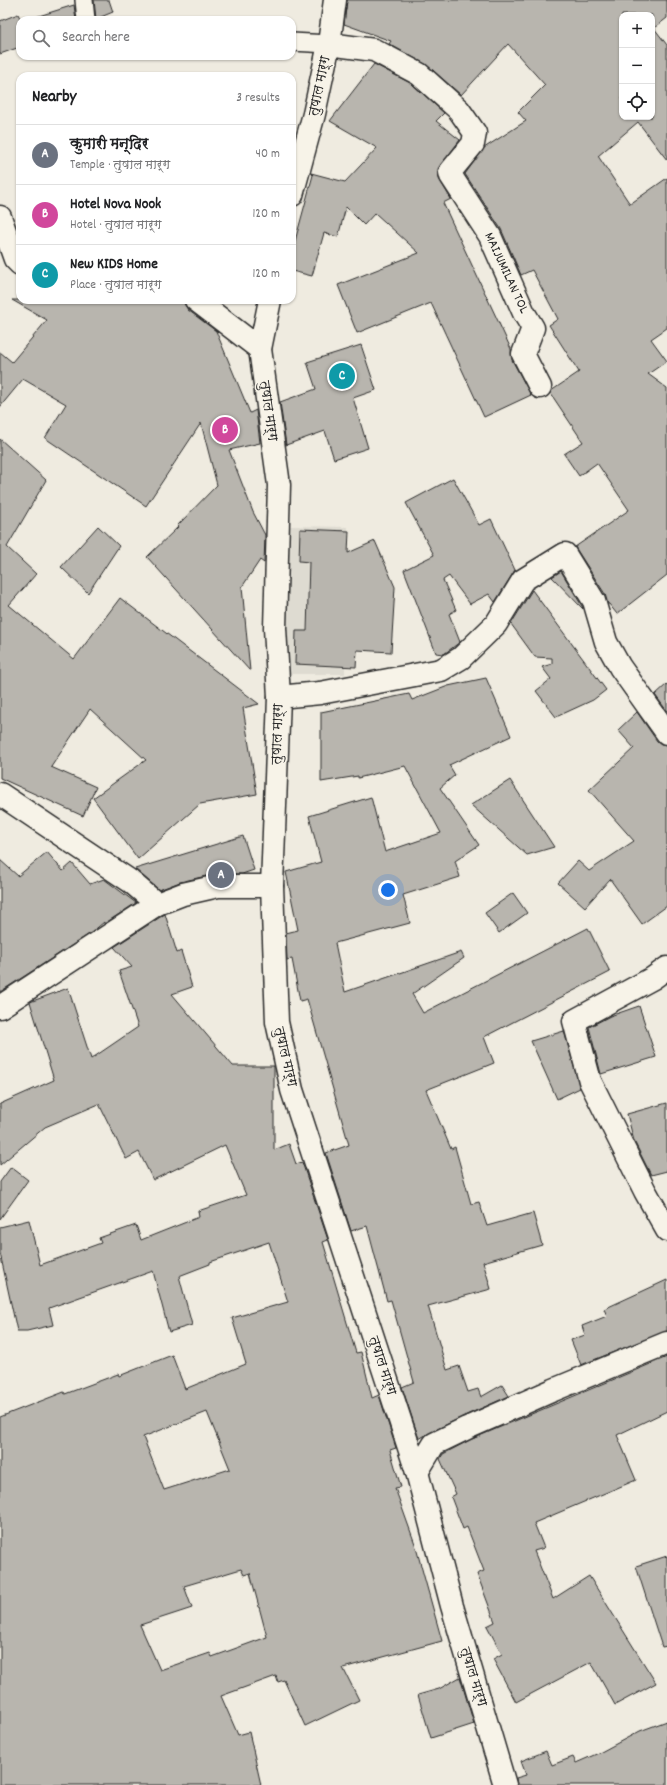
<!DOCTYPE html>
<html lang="en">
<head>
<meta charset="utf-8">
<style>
	body { margin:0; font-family:Dekko,"Playpen Sans Deva",sans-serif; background:#f2f2f2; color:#202124 }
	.controls { position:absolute; right:12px; top:12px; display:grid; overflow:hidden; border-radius:8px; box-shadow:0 1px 3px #0004 }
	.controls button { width:36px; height:36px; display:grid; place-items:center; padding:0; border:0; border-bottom:1px solid #e0e0e0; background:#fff; color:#202124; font:20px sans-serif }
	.you { position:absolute; left:388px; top:890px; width:14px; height:14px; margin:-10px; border:3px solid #fff; border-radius:50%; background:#1a73e8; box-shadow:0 0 0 6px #1a73e833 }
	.badge { display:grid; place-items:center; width:26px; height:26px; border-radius:50%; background:#1f6fb2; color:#fff; font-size:13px; font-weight:700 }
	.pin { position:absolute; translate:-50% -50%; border:2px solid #fff; box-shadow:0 1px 4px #0006 }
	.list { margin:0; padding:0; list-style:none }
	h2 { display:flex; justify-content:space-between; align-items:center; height:52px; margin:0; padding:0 16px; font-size:17px }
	h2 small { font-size:13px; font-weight:400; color:#757577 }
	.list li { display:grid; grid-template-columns:26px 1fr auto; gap:12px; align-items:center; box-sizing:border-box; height:60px; padding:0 16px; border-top:1px solid #e0e0e0 }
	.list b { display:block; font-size:15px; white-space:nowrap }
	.list p { margin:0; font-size:13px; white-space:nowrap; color:#757577 }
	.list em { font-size:13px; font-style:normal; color:#757577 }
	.icon { flex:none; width:22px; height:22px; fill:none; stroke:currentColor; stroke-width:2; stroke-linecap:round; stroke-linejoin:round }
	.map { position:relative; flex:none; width:667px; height:1785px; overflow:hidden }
	.search { position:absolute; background:#fff; box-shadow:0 1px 3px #0004; left:16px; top:16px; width:280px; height:44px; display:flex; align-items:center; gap:10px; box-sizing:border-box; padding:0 14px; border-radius:12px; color:#757577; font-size:15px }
	.panel { position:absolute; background:#fff; box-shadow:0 1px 3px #0004; left:16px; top:72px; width:280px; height:232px; border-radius:12px }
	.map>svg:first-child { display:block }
	.built { fill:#dedbd1 }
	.building { fill:#b8b5ae; stroke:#2b2b2b; fill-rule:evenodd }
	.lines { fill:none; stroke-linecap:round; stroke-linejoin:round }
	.pedestrian-casing { stroke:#2b2b2b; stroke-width:20 }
	.minor-casing { stroke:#2b2b2b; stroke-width:25 }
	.tertiary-casing { stroke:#2b2b2b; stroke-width:25 }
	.pedestrian { stroke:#f7f3e8; stroke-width:17 }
	.minor { stroke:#f7f3e8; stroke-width:22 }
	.tertiary { stroke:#f7f3e8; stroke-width:22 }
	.labels { text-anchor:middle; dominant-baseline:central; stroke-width:3; stroke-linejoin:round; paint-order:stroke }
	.street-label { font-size:14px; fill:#2b2b2b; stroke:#f7f3e8 }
</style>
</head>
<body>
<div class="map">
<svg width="667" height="1785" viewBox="0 0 667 1785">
	<rect width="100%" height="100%" fill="#efebe0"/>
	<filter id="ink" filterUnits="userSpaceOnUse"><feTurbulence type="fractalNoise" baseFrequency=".025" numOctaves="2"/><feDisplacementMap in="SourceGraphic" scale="8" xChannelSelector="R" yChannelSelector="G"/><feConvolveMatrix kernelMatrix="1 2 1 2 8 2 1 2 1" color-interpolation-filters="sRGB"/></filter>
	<g filter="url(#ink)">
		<!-- built -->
		<path class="built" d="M288 526 348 527 345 674H285Z"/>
		<!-- building -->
		<g class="building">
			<path d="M94 0H109L113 12 96 19Z"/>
			<path d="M347 0H667V18L654 28 667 45V160L638 122 598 156 630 204 667 178V328L651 339 667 361 648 374 667 388V575L617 614 609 604H608L605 594 575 547 629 510 597 463 579 476 564 454 583 442 551 394V391L579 372 549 325 558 319 532 270 521 275 501 229 465 174 484 148 526 121 518 112 545 85 508 44 461 95 427 65 389 44 391 41 344 24ZM622 15H652V117H622Z"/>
			<path d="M74 5 76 20H26Z"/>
			<path d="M18 14 21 20 20 47 0 54V21Z"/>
			<path d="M374 64 412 84 444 113 436 121 460 140 438 169 439 179 451 199 443 203 511 349 512 360 531 395 484 417 431 303 357 333 338 285 419 253 375 213 364 225 346 207 338 237 324 233 312 276 292 271V252L313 175 311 173 345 182 377 148 330 121Z"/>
			<path d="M12 300H184L185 305 188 310 216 331 250 413 256 410 260 443 229 450 253 512 265 535 264 563 260 560 242 587 250 671 147 557 178 527 177 526 217 485 201 423 146 506 45 438 66 404 23 379 0 407V352L12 362 47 320Z"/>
			<path d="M361 345 376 390 353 398 368 448 334 459 325 431 286 445 280 402 316 389 307 362Z"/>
			<path d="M0 439 46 480 7 547 36 574 9 605 74 659 120 598 259 704 243 708 257 794 200 804 138 859 93 798 146 760 90 709 51 767 96 787 83 816 0 778Z"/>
			<path d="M453 478 479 525 491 519 515 570 495 602 489 594 470 604 449 576 443 580 456 610 449 614 460 642 444 654 436 653 404 570 434 555 406 503Z"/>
			<path d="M98 526 119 546 88 593 61 567Z"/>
			<path d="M300 529 349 531 348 553 375 541 395 587 391 652 357 650 356 667 295 664 296 631H307L309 562 299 561Z"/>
			<path d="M561 571 582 606 583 609 552 577Z"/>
			<path d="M532 590 606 690 593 700 556 717 536 691 551 679 542 667 552 664V658L535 657 511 624Z"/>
			<path d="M486 678 511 736 449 765 455 775 440 788 479 845 455 861 460 877 403 895 410 923 335 943 345 992 461 952 464 958 412 994 423 1013 588 928 610 972 484 1037 494 1063 426 1090 451 1149 455 1147 471 1204 479 1202 487 1226 533 1213 542 1245 483 1262 491 1289 428 1306 447 1370 459 1366 468 1392 478 1389 481 1397 502 1385 509 1396 462 1417 429 1433 419 1439 402 1387 414 1382 391 1300 387 1301 367 1226 351 1231 326 1153 349 1145 307 999 300 1001 292 959 287 960 286 933 298 930 286 872 321 862 309 816 371 797 385 852 441 833 405 766 358 778V776L321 782V712L409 694 412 700 448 686Z"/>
			<path d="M667 684V711L655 695Z"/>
			<path d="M637 712 657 741 661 744 667 745V906L642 924 610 879 585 907 558 883 578 861 589 871 634 841 589 790 634 748 618 730Z"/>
			<path d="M510 780 554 847 527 855 471 805Z"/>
			<path d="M243 836 254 870 242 874H215L180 882 159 890 135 869Z"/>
			<path d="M47 852 63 871 72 863 90 884 104 879 136 903 104 924V922L91 933 0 992V860L18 876Z"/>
			<path d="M513 893 527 913 499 933 485 913Z"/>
			<path d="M165 914 177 953 181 951 192 987 172 994 233 1066H274V1150L289 1144 296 1164 302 1162 328 1240 323 1242 356 1353 361 1352 372 1398 379 1395 396 1448 390 1450 401 1487 395 1488 415 1544 442 1641 343 1668 359 1700 305 1726 284 1680 278 1682 276 1676 221 1696 238 1735 249 1732 261 1785H0V1417L64 1392 65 1394 118 1374 119 1376 172 1355 185 1389 246 1364 232 1318 288 1302 269 1242 210 1262V1264L179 1276 192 1325 169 1332 153 1271 49 1308 53 1325 27 1331H17L0 1253V1227L29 1220 40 1265 101 1243 99 1238 136 1225 141 1240 199 1217 198 1211 246 1195 225 1145 153 1180 139 1152 126 1159 99 1104 45 1127 0 1165V1104L54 1080 30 1002 68 988 91 1059 138 1027 119 971 132 967 114 947ZM207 1412 230 1469 164 1490 143 1437ZM241 1569 244 1575 250 1573 267 1637 212 1657 210 1653 160 1670 140 1625 192 1608 184 1586Z"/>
			<path d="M639 1006 656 1057 601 1074 589 1027 610 1016Z"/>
			<path d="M564 1031 580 1088 557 1099 531 1041Z"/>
			<path d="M667 1103V1171L651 1175 634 1141 627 1114Z"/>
			<path d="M11 1167 28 1180 0 1219V1182Z"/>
			<path d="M667 1280V1331L581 1365 571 1340 585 1335 582 1326 607 1316 604 1309Z"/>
			<path d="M667 1357V1411L617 1435 636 1480 534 1523 544 1548 534 1551 553 1599 589 1576 656 1683 615 1705 591 1662 516 1702 493 1659 502 1654 487 1626 495 1622 477 1574 484 1571 467 1527 463 1529 451 1497 456 1494 440 1459 443 1454 472 1439Z"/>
			<path d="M667 1556V1646L662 1647 636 1566Z"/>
			<path d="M460 1677 474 1724 431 1738 418 1695 439 1689Z"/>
			<path d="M667 1721V1785H517L516 1778 526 1775 521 1761 546 1751 552 1765 573 1757 576 1763 601 1752 640 1731Z"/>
		</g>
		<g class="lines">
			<defs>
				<g id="pedestrian">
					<path d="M84 0 86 20"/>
					<path d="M292 42 329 44"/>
				</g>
				<g id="minor">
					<path d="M329 44 374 50 419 74 459 110 475 133 473 144 450 172 451 176 490 236 524 313 533 328 523 354 540 387"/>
					<path d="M0 217 15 259 20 264"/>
					<path d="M196 300 260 349"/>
					<path d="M279 697 320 693 441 670 461 658 496 624 523 580 565 554 594 601 606 642 620 667 667 733"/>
					<path d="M0 794 130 881 157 904 183 894 218 886H272"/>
					<path d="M667 968 653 978 574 1021 590 1081 645 1191 667 1230"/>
					<path d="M0 1007 157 904"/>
					<path d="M417 1472 434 1444 467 1428 551 1391 667 1343"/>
				</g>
				<g id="tertiary">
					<path d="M292 195 314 114 329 44 335 0"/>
					<path d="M270 300 260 349 279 485 275 628 279 697 272 886 277 1022 292 1090 417 1472 452 1606 505 1785"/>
				</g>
			</defs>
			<!-- pedestrian casing -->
			<use href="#pedestrian" class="pedestrian-casing"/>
			<!-- minor casing -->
			<use href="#minor" class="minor-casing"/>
			<!-- tertiary casing -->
			<use href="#tertiary" class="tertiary-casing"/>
			<!-- pedestrian -->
			<use href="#pedestrian" class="pedestrian"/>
			<!-- minor -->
			<use href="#minor" class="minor"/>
			<!-- tertiary -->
			<use href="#tertiary" class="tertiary"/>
		</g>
	</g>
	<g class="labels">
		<!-- street labels -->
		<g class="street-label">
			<text transform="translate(320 86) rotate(-78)">तुषाल मार्ग</text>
			<text transform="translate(506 273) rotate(65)">MAIJUMILAN TOL</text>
			<text transform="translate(268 411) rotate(82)">तुषाल मार्ग</text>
			<text transform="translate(278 734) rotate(-88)">तुषाल मार्ग</text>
			<text transform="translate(285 1057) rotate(77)">तुषाल मार्ग</text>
			<text transform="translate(382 1366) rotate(72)">तुषाल मार्ग</text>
			<text transform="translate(473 1677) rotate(73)">तुषाल मार्ग</text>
		</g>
	</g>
</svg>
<div class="controls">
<button>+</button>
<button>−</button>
<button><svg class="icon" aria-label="locate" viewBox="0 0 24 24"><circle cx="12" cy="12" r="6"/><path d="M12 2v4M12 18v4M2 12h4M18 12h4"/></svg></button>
</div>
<div class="you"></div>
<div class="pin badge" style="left:221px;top:875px;background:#6b7280">A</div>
<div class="pin badge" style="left:225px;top:430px;background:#d1479c">B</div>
<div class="pin badge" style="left:342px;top:376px;background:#0f9aa8">C</div>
<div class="search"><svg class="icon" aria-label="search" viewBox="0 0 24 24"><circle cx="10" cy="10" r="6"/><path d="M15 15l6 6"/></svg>Search here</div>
<section class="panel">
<h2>Nearby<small>3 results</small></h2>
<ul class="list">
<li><span class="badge" style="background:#6b7280">A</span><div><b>कुमारी मन्दिर</b><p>Temple · तुषाल मार्ग</p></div><em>40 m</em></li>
<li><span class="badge" style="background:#d1479c">B</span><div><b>Hotel Nova Nook</b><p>Hotel · तुषाल मार्ग</p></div><em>120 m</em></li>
<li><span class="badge" style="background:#0f9aa8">C</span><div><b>New KIDS Home</b><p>Place · तुषाल मार्ग</p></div><em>120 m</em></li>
</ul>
</section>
</div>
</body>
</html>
